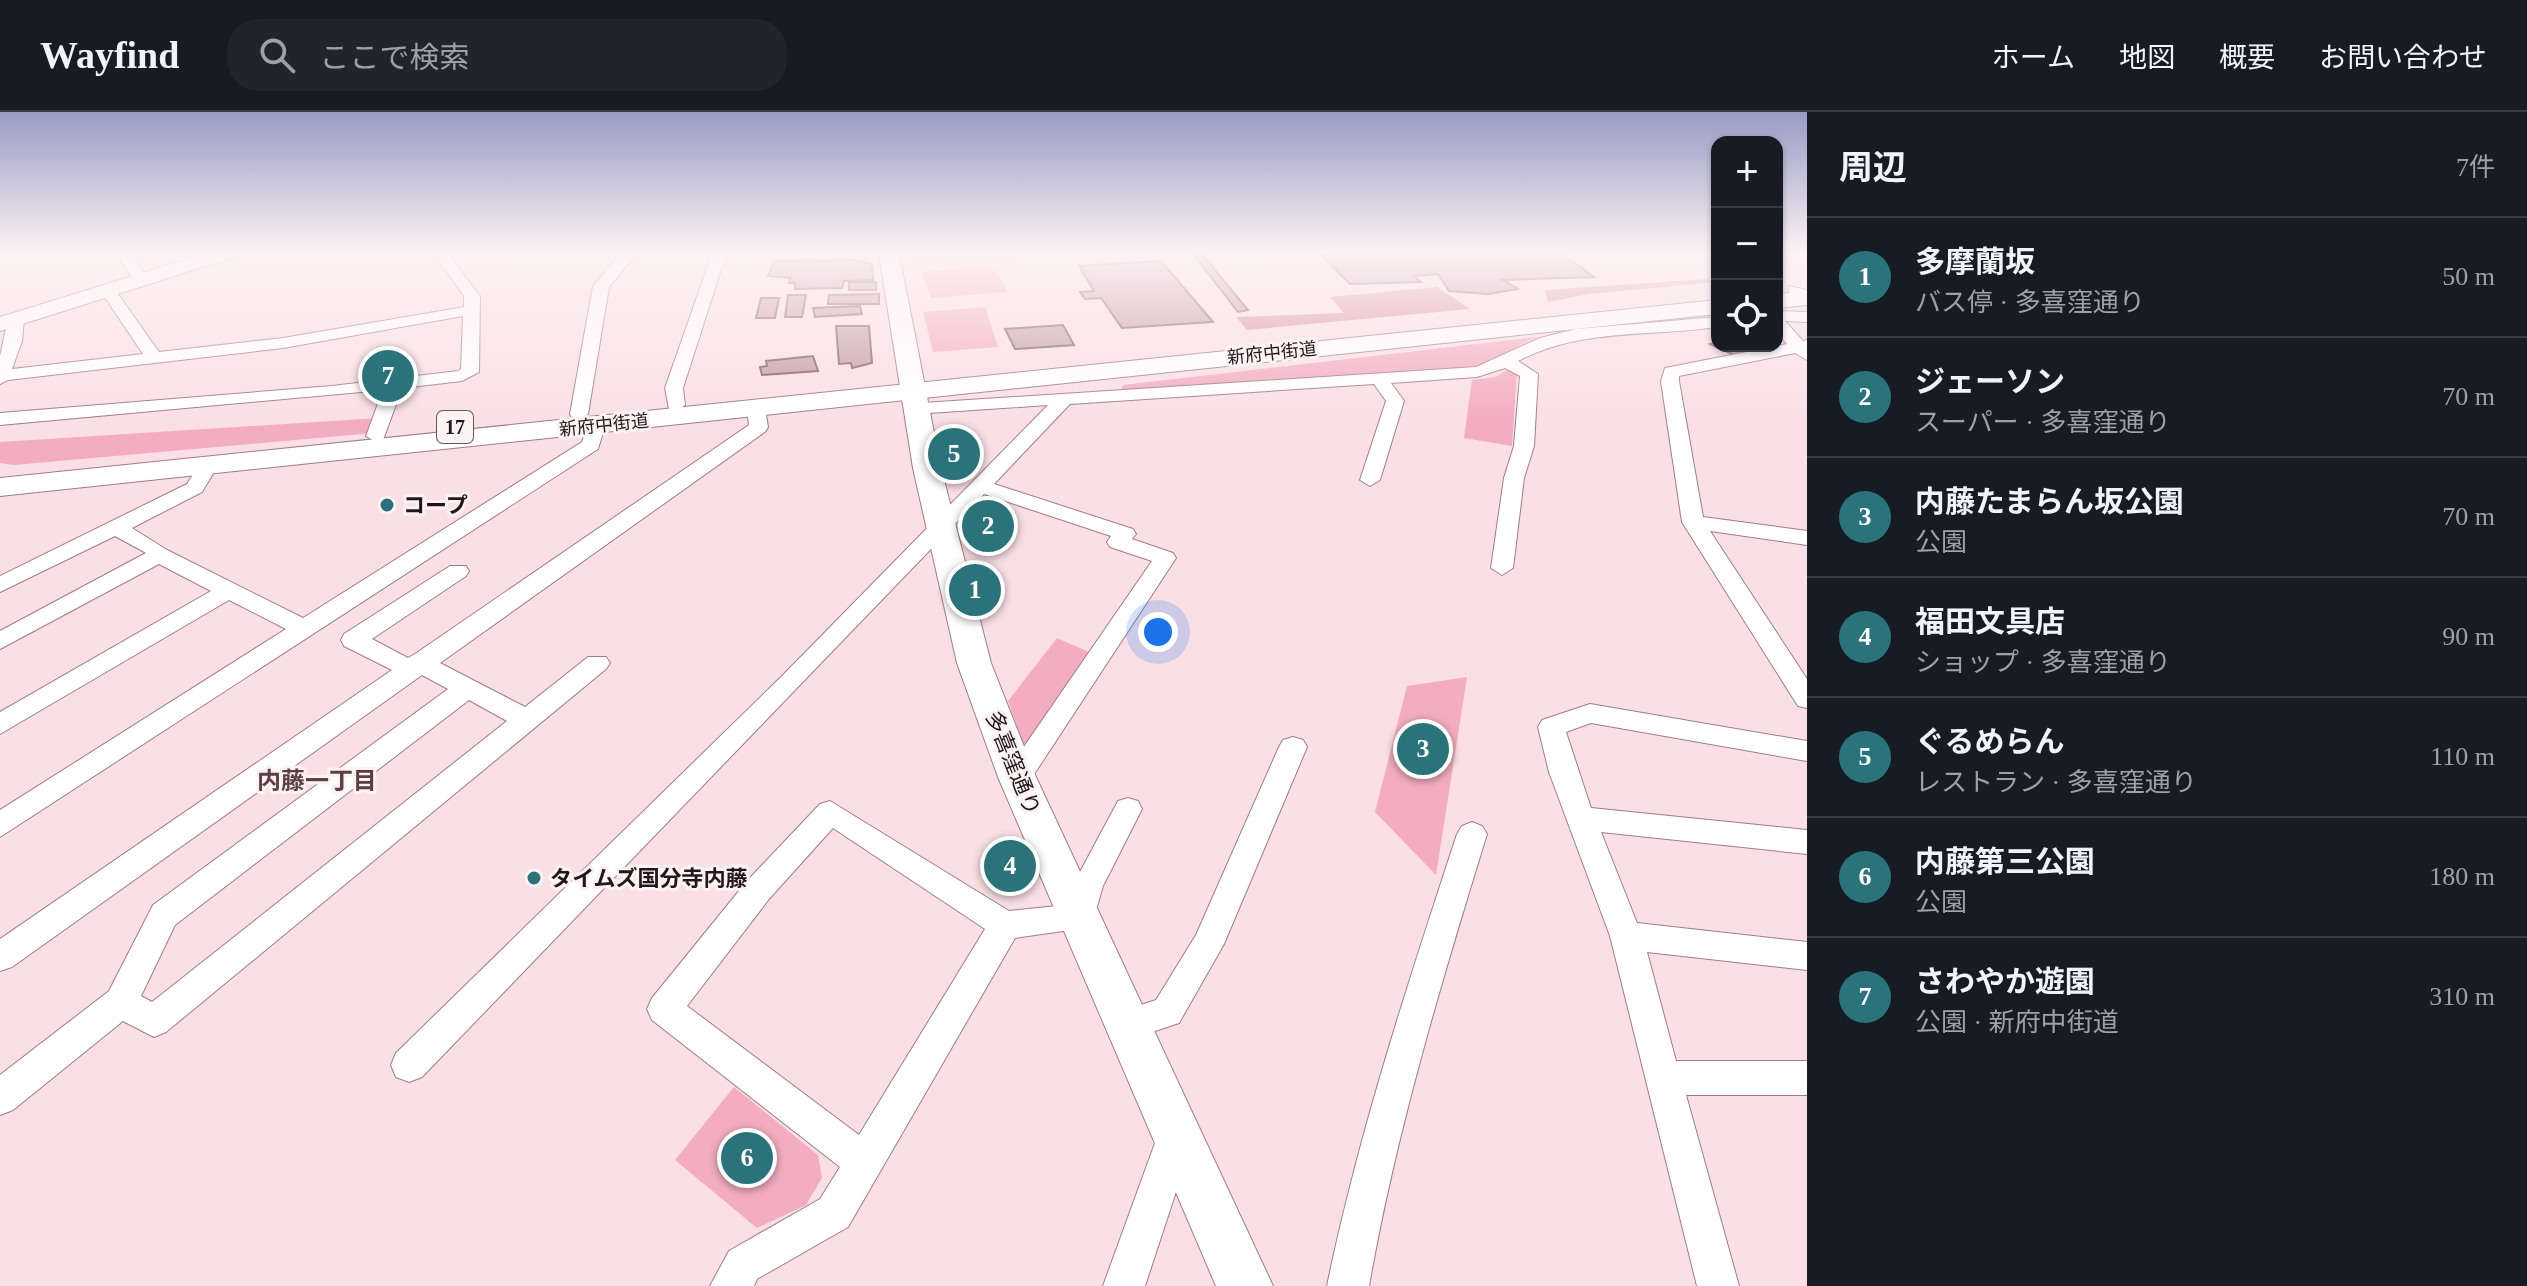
<!DOCTYPE html>
<html lang="ja">
<head>
<meta charset="utf-8">
<style>
	body { margin:0; font-family:"Times New Roman","Noto Sans JP",serif; background:#20242c; color:#f1f3f6 }
	.controls { position:absolute; right:24px; top:24px; display:grid; overflow:hidden; border-radius:16px; box-shadow:0 2px 6px #0004 }
	.controls button { width:72px; height:72px; display:grid; place-items:center; padding:0; border:0; border-bottom:2px solid #363941; background:#171b24; color:#f1f3f6; font:40px sans-serif }
	.you { position:absolute; left:1158px; top:520px; width:28px; height:28px; margin:-20px; border:6px solid #fff; border-radius:50%; background:#1a73e8; box-shadow:0 0 0 12px #1a73e833 }
	.badge { display:grid; place-items:center; width:52px; height:52px; border-radius:50%; background:#2a737b; color:#fff; font-size:26px; font-weight:700 }
	.pin { position:absolute; translate:-50% -50%; border:4px solid #fff; box-shadow:0 2px 8px #0006 }
	.list { margin:0; padding:0; list-style:none }
	h2 { display:flex; justify-content:space-between; align-items:center; height:104px; margin:0; padding:0 32px; font-size:34px }
	h2 small { font-size:26px; font-weight:400; color:#9ea1a6 }
	.list li { display:grid; grid-template-columns:52px 1fr auto; gap:24px; align-items:center; box-sizing:border-box; height:120px; padding:0 32px; border-top:2px solid #363941 }
	.list b { display:block; font-size:30px; white-space:nowrap }
	.list p { margin:0; font-size:26px; white-space:nowrap; color:#9ea1a6 }
	.list em { font-size:26px; font-style:normal; color:#9ea1a6 }
	.icon { flex:none; width:44px; height:44px; fill:none; stroke:currentColor; stroke-width:2; stroke-linecap:round; stroke-linejoin:round }
	.map { position:relative; flex:none; width:1807px; height:1174px; overflow:hidden }
	header { display:flex; align-items:center; gap:48px; box-sizing:border-box; height:112px; padding:0 40px; background:#171b24; border-bottom:2px solid #363941 }
	header strong { font-size:38px }
	nav { display:flex; gap:44px; margin-inline-start:auto; font-size:28px }
	.search { width:560px; height:72px; background:#20242c; display:flex; align-items:center; gap:20px; box-sizing:border-box; padding:0 28px; border-radius:32px; color:#9ea1a6; font-size:30px }
	main { display:flex }
	aside { flex:1; background:#171b24 }
	.map>svg:first-child { display:block }
	.built { fill:#fdcbd8 }
	.green { fill:#f4adc0 }
	.forest { fill:#da93a7 }
	.building { fill:#c59da8; stroke:#7e5a64; stroke-width:2 }
	.lines { fill:none; stroke-linecap:round; stroke-linejoin:round }
	.street-casing { stroke:#a17b85; stroke-width:2 }
	.secondary-casing { stroke:#a17b85; stroke-width:2 }
	.primary-casing { stroke:#a17b85; stroke-width:2 }
	.street { fill:#fff; fill-rule:evenodd }
	.secondary { fill:#fff; fill-rule:evenodd }
	.primary { fill:#fff; fill-rule:evenodd }
	.poi-dot { fill:#2a737b; stroke:#fbf2f4; stroke-width:3 }
	.labels { text-anchor:middle; dominant-baseline:central; stroke-width:6; stroke-linejoin:round; paint-order:stroke }
	.far-street-label { font-size:18px; fill:#24161a; stroke:#fbf2f4 }
	.shield { fill:#fbf2f4; stroke:#64585b; stroke-width:2 }
	.shield-label { font-size:20px; font-weight:bold; fill:#24161a }
	.poi-label { font-size:22px; font-weight:bold; fill:#24161a; stroke:#fbf2f4; text-anchor:start }
	.street-label { font-size:22px; fill:#24161a; stroke:#fbf2f4 }
	.neighbourhood-label { font-size:24px; font-weight:bold; fill:#5e3d46; stroke:#fbf2f4 }
</style>
</head>
<body>
<header>
<strong>Wayfind</strong>
<div class="search"><svg class="icon" aria-label="search" viewBox="0 0 24 24"><circle cx="10" cy="10" r="6"/><path d="M15 15l6 6"/></svg>ここで検索</div>
<nav><a>ホーム</a><a>地図</a><a>概要</a><a>お問い合わせ</a></nav>
</header>
<main>
<div class="map">
<svg width="1807" height="1174" viewBox="0 0 1807 1174">
	<rect width="100%" height="100%" fill="#fae0e6"/>
	<!-- built -->
	<path class="built" d="M907 142H1086L909 151Z"/>
	<!-- green -->
	<g class="green">
		<path d="M988 154 997 160 1008 180 931 186 922 160Z"/>
		<path d="M985 195 998 235 933 240 923 200Z"/>
		<path d="M1537 225 1476 255 1121 279 1123 273Z"/>
		<path d="M1507 258 1517 260 1512 334 1464 326 1472 268 1495 265Z"/>
		<path d="M379 306 374 321 14 353 0 351V330Z"/>
		<path d="M1057 526 1091 541 1031 632 1023 631 1008 589Z"/>
		<path d="M1467 565 1436 763 1375 700 1407 574Z"/>
		<path d="M734 975 818 1043 822 1066 806 1093 757 1116 675 1048Z"/>
	</g>
	<!-- forest -->
	<g class="forest">
		<path d="M1708 167 1717 170 1589 182 1548 190 1545 178Z"/>
		<path d="M1437 175 1470 197 1247 218 1236 205 1344 201 1330 185Z"/>
	</g>
	<!-- building -->
	<g class="building">
		<path d="M1193 142H1202L1248 198 1238 200Z"/>
		<path d="M1320 142H1562L1594 165 1503 168 1518 177 1488 182 1449 179 1438 162 1414 164 1421 170 1350 172Z"/>
		<path d="M855 148 872 152 873 168 844 169 842 176 795 177V171H789L790 166 768 164 774 149Z"/>
		<path d="M1161 149 1213 210 1122 216 1101 186 1085 187 1080 180 1094 179 1079 154Z"/>
		<rect x="849" y="170" width="27" height="8"/>
		<path d="M879 182V192H828L829 183Z"/>
		<path d="M788 183H806L802 205H785Z"/>
		<path d="M761 186H779L775 206H756Z"/>
		<path d="M860 194 862 202 815 205 813 196Z"/>
		<path d="M1063 213 1074 233 1015 237 1005 217Z"/>
		<path d="M836 214H869L872 251 852 256 851 251 839 252Z"/>
		<path d="M1717 230V234H1739L1751 239 1734 243 1710 232Z"/>
		<path d="M813 244 818 259 762 263 760 255 767 254 766 249Z"/>
	</g>
	<g class="lines">
		<defs>
			<g id="street">
				<path d="M117 142H131L148 168 145 171H135Z"/>
				<path d="M434 142H448L480 184 479 260 462 269 402 276 383 328 376 330 366 324 383 278 0 313V301L332 274 458 259 461 257 463 204 283 236 8 268 0 272V244L8 207 16 202 24 207 22 229 12 257 143 242 100 178 103 175H113L159 240 283 226 464 195V184Z"/>
				<path d="M620 142H640L632 147 609 175 588 302 579 308 572 306 570 302 593 174Z"/>
				<path d="M712 142H726L683 276 685 293 676 299 669 297 665 276Z"/>
				<path d="M1789 174 1807 178V189L1789 180Z"/>
				<path d="M1777 199 1807 200V210L1785 209 1803 229 1807 228V248L1795 241 1679 264V269L1703 405 1807 419V433L1710 419 1807 567V596L1798 594 1682 410 1661 269 1665 256 1787 232 1777 220Z"/>
				<path d="M1717 205V215C1649 225 1581 216 1518 249L1538 262 1534 334 1524 366 1513 456 1502 463 1491 456 1504 366 1514 334 1520 264 1505 256 1477 265 1391 271 1404 289 1380 368 1370 374 1360 368 1386 289 1374 272 1070 292 994 372 1133 417 1136 422 1132 427 1173 441 1176 446 1027 673 1017 676 1007 673 1003 665 1152 449 1110 435 1107 430 1111 424 984 382 422 965 409 970 396 965 391 953 396 941 781 565 1048 293 914 302 907 300V292L1476 255 1540 226 1576 217Z"/>
				<path d="M756 291 765 297 768 315 766 319 440 551 525 595 588 545H606L610 551 606 557 166 920 154 925 123 909 13 998 0 1003V963L109 879 153 793 448 577 422 563 12 855 0 859V827L392 558 344 534 341 528 344 522 450 454H466L469 459 466 464 372 527 408 546 415 542 749 313 747 297ZM469 588 507 609 152 890 141 884 175 813Z"/>
				<path d="M596 308 605 314 598 337 0 725V698L286 517 229 488 0 622V600L211 479 159 452 0 537V519L146 441 115 424 0 480V464L187 372 200 351 207 349 217 355 202 380 132 416 167 438 303 506 582 330 587 314Z"/>
				<path d="M1590 592 1807 629V649L1591 611 1566 620 1591 696 1807 718V742L1601 720 1637 811 1807 830V858L1647 840 1676 949H1807V983H1686L1739 1174H1697L1610 824 1549 660 1538 615 1542 608Z"/>
				<path d="M1293 625 1303 628 1307 635 1224 832 1179 911 1128 928 1116 923 1111 912 1116 901 1156 888 1196 823 1279 635 1283 628Z"/>
				<path d="M1128 686 1138 689 1142 697 1103 774 1091 815 1015 826 848 1115 757 1167 754 1174H710L729 1139 820 1087 840 1055 652 908 647 897 652 886 747 769 820 692 830 689 1009 799 1067 793 1073 773 1118 689ZM833 716 985 817 859 1023 687 894 769 787Z"/>
				<path d="M1472 710 1482 714 1487 722C1441 871 1396 1020 1369 1174H1327C1359 1020 1408 871 1457 722L1462 714Z"/>
				<path d="M1176 1003 1189 1009 1195 1022 1145 1174H1103L1163 1009Z"/>
			</g>
			<g id="secondary">
				<path d="M204 142H235L232 146 0 219V205Z"/>
				<path d="M879 142H899L941 356 991 551 1036 665 1273 1174H1216L998 665 957 551 913 356Z"/>
			</g>
			<g id="primary">
				<path d="M1807 179V193L1777 196V182Z"/>
				<path d="M1717 188V202L0 384V366Z"/>
			</g>
		</defs>
		<!-- street casing -->
		<use href="#street" class="street-casing"/>
		<!-- secondary casing -->
		<use href="#secondary" class="secondary-casing"/>
		<!-- primary casing -->
		<use href="#primary" class="primary-casing"/>
		<!-- street -->
		<use href="#street" class="street"/>
		<!-- secondary -->
		<use href="#secondary" class="secondary"/>
		<!-- primary -->
		<use href="#primary" class="primary"/>
	</g>
	<!-- sky -->
	<linearGradient id="sky" x2="0" y2="1"><stop stop-color="#979cc3"/><stop offset="0.46" stop-color="#fdf1f4"/><stop offset="1" stop-color="#fdf1f4" stop-opacity="0"/></linearGradient>
	<rect width="1807" height="306" fill="url(#sky)"/>
	<!-- markers -->
	<g class="poi-dot">
		<circle cx="387" cy="393" r="8"/>
		<circle cx="534" cy="766" r="8"/>
	</g>
	<g class="labels">
		<!-- far-street labels -->
		<g class="far-street-label">
			<text transform="translate(1272 241) rotate(-6)">新府中街道</text>
			<text transform="translate(604 313) rotate(-6)">新府中街道</text>
		</g>
		<!-- shield labels -->
		<rect class="shield" x="437" y="299" width="36" height="32" rx="6"/>
		<g class="shield-label">
			<text x="455" y="315">17</text>
		</g>
		<!-- poi labels -->
		<g class="poi-label">
			<text x="403" y="393">コープ</text>
			<text x="550" y="766">タイムズ国分寺内藤</text>
		</g>
		<!-- street labels -->
		<g class="street-label">
			<text transform="translate(1013 651) rotate(68)">多喜窪通り</text>
		</g>
		<!-- neighbourhood labels -->
		<g class="neighbourhood-label">
			<text x="317" y="669">内藤一丁目</text>
		</g>
	</g>
</svg>
<div class="controls">
<button>+</button>
<button>−</button>
<button><svg class="icon" aria-label="locate" viewBox="0 0 24 24"><circle cx="12" cy="12" r="6"/><path d="M12 2v4M12 18v4M2 12h4M18 12h4"/></svg></button>
</div>
<div class="you"></div>
<div class="pin badge" style="left:975px;top:478px">1</div>
<div class="pin badge" style="left:988px;top:414px">2</div>
<div class="pin badge" style="left:1423px;top:637px">3</div>
<div class="pin badge" style="left:1010px;top:754px">4</div>
<div class="pin badge" style="left:954px;top:342px">5</div>
<div class="pin badge" style="left:747px;top:1046px">6</div>
<div class="pin badge" style="left:388px;top:264px">7</div>
</div>
<aside>
<h2>周辺<small>7件</small></h2>
<ul class="list">
<li><span class="badge">1</span><div><b>多摩蘭坂</b><p>バス停 · 多喜窪通り</p></div><em>50 m</em></li>
<li><span class="badge">2</span><div><b>ジェーソン</b><p>スーパー · 多喜窪通り</p></div><em>70 m</em></li>
<li><span class="badge">3</span><div><b>内藤たまらん坂公園</b><p>公園</p></div><em>70 m</em></li>
<li><span class="badge">4</span><div><b>福田文具店</b><p>ショップ · 多喜窪通り</p></div><em>90 m</em></li>
<li><span class="badge">5</span><div><b>ぐるめらん</b><p>レストラン · 多喜窪通り</p></div><em>110 m</em></li>
<li><span class="badge">6</span><div><b>内藤第三公園</b><p>公園</p></div><em>180 m</em></li>
<li><span class="badge">7</span><div><b>さわやか遊園</b><p>公園 · 新府中街道</p></div><em>310 m</em></li>
</ul>
</aside>
</main>
</body>
</html>
